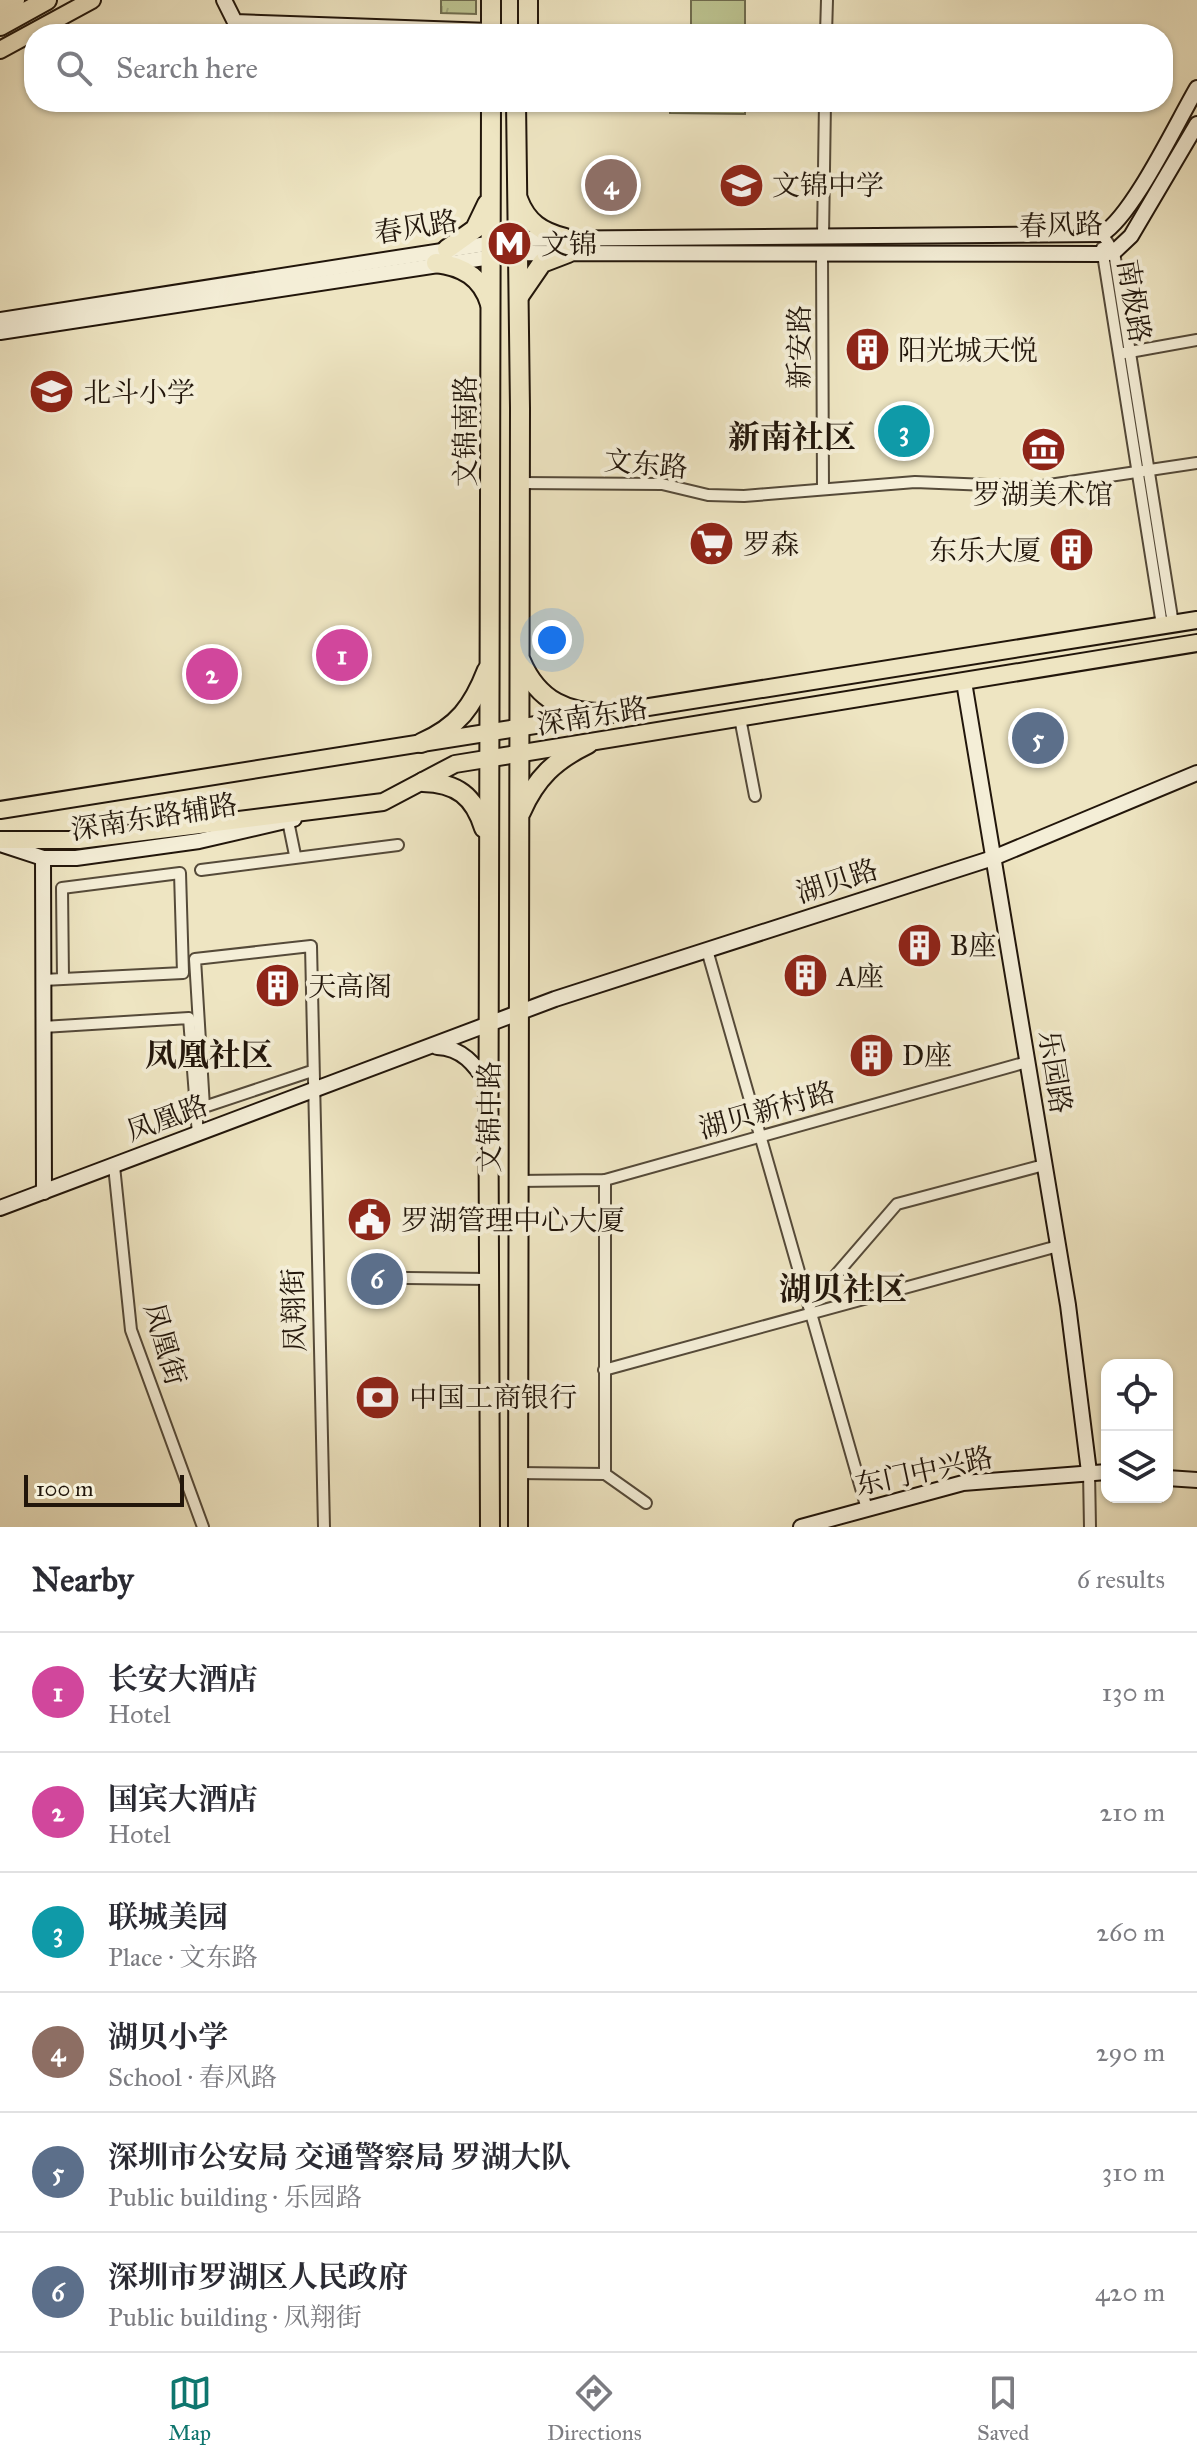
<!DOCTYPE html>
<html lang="en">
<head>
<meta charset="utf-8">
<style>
	body { margin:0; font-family:"IM FELL Great Primer","Noto Serif SC",serif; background:#f2f2f3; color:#2b2b33 }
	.controls { position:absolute; right:24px; bottom:24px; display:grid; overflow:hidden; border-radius:16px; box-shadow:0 2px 6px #0004 }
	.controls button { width:72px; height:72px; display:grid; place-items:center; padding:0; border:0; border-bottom:2px solid #e1e1e2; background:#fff; color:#2b2b33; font:40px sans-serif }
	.scale { position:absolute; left:24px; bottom:20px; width:160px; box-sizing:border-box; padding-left:8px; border:4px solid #22160b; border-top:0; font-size:22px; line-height:28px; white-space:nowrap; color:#22160b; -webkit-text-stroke:6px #f4eed7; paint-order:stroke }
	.you { position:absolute; left:552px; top:640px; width:28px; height:28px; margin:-20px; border:6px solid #fff; border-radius:50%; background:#1a73e8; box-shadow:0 0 0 12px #1a73e833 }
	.badge { display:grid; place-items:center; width:52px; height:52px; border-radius:50%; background:#0f766e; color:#fff; font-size:26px; font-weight:700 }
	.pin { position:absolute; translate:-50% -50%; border:4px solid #fff; box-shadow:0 2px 8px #0006 }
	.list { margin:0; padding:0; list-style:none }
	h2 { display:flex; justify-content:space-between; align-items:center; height:104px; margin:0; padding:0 32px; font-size:34px }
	h2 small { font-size:26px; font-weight:400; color:#7c7c81 }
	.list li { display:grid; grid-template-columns:52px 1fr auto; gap:24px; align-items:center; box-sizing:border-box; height:120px; padding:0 32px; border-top:2px solid #e1e1e2 }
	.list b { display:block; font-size:30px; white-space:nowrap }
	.list p { margin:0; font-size:26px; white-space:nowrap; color:#7c7c81 }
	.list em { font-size:26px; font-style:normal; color:#7c7c81 }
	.icon { flex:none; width:44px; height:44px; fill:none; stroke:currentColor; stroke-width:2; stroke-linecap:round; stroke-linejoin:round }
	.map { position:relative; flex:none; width:1197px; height:1527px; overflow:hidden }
	.search { position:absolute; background:#fff; box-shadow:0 2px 6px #0004; left:24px; right:24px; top:24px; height:88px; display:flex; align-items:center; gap:20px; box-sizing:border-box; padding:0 28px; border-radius:32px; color:#7c7c81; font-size:30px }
	.sheet { height:824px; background:#fff }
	nav { display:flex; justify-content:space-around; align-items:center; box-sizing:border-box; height:112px; border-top:2px solid #e1e1e2; background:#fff; font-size:22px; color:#7c7c81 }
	nav a { display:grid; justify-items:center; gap:4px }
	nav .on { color:#0f766e }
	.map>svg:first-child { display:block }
	.grass { fill:url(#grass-tufts); stroke:#6f6c4e; stroke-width:2 }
	.pitch { fill:#bcc390; stroke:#6f6c4e; stroke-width:2 }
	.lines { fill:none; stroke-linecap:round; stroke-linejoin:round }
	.street-casing { stroke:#554a39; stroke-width:14 }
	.secondary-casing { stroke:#22160b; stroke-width:18 }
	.primary-casing { stroke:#22160b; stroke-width:20 }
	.highway-casing { stroke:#22160b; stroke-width:22 }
	.street { stroke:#f4eed7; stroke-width:10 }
	.secondary { stroke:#f4eed7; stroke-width:14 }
	.primary { stroke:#eee5c2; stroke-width:16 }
	.highway { stroke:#eee5c2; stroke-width:18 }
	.labels { text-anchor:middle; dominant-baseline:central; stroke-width:8; stroke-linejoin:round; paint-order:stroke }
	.poi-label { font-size:28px; fill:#22160b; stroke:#f4eed7; text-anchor:start }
	.street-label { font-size:28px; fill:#22160b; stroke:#f4eed7 }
	.quarter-label { font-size:32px; font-weight:bold; fill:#22160b; stroke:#f4eed7 }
</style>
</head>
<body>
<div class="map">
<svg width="1197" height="1527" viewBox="0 0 1197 1527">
	<defs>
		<pattern id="grass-tufts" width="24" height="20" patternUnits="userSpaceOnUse" patternTransform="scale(2)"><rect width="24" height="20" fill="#bcc390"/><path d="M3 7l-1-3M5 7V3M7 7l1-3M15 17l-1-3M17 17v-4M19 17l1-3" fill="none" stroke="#a1a77b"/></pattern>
	</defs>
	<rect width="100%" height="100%" fill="#eee5c2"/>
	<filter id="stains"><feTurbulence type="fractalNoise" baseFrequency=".0025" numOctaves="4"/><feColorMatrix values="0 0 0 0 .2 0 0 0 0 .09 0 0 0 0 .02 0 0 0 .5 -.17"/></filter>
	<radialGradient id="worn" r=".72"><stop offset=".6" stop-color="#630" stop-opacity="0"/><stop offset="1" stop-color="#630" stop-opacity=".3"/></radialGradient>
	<!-- grass -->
	<path class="grass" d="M441 0H476V14L441 13Z"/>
	<!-- pitch -->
	<g class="pitch">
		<rect x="691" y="0" width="54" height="29"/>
		<path d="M670 102H745V114L670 113Z"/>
	</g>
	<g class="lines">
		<defs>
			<g id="street">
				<path d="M826 34 827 0"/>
				<path d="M1102 234 1114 252 1173 624"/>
				<path d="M823 236 825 102"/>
				<path d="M1102 248 1162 625"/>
				<path d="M822 254 823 489"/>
				<path d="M1124 353 1197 340"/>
				<path d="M520 483 662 484 708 495 744 496 915 482 1036 487 1197 463"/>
				<path d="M740 718 755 796"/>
				<path d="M288 821 295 855"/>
				<path d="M201 870 398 845"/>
				<path d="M707 950 867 1509"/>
				<path d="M43 980 183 973 180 873 62 888 63 979"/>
				<path d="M43 1027 189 1018 198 1135"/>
				<path d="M312 1071 204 1107 195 959 311 946 324 1527"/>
				<path d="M114 1166 131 1330 203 1527"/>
				<path d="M517 1181 605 1180 1027 1062"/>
				<path d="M407 1278 488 1279"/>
				<path d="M809 1306 897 1204 1044 1165"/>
				<path d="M604 1370 1058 1246"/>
				<path d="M1089 1472 1090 1527"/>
				<path d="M518 1473 605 1474 646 1503"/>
				<path d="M605 1474V1180"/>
			</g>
			<g id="secondary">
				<path d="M224 0 235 22 491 31"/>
				<path d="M0 320 518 239 1102 234C1133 215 1176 124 1197 88"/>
				<path d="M0 332 518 253 1102 254 1114 252 1131 236 1197 124"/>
				<path d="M964 682 1068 1305 1089 1472"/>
				<path d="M0 844 43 858H76L199 841 294 819"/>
				<path d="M43 858 44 1192"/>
				<path d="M437 1047C462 1048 475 1064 487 1084"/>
				<path d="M0 1208 555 999 993 858 1197 773"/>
				<path d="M1167 1478 1197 1480"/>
				<path d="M801 1527 963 1483 1107 1472"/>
			</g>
			<g id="primary">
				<path d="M0 50 92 0"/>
				<path d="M0 810 1197 620"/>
				<path d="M0 840H79L383 802 455 764 1197 643"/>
			</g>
			<g id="highway">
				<path d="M491 0V34"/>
				<path d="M0 9 15 0"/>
				<path d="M0 26 47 0"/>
				<path d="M528 34V0"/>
				<path d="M516 102 520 408 518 1527"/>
				<path d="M518 199C527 223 542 232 565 238"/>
				<path d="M447 249 475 229 487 204"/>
				<path d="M436 263C462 266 482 277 490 304"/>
				<path d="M520 295 542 263 568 253"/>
				<path d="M521 661C538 701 568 715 611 713"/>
				<path d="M421 743C458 727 473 706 487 670"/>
				<path d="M423 782C457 783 474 796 484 828"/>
				<path d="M521 812C536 778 555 760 588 744"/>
				<path d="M490 1527C486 1052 491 577 491 102"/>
			</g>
		</defs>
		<!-- street casing -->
		<use href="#street" class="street-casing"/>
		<!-- secondary casing -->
		<use href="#secondary" class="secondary-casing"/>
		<!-- primary casing -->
		<use href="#primary" class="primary-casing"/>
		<!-- highway casing -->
		<use href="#highway" class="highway-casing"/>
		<!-- street -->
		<use href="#street" class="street"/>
		<!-- secondary -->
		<use href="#secondary" class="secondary"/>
		<!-- primary -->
		<use href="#primary" class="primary"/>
		<!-- highway -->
		<use href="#highway" class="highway"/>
	</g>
	<!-- icons -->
	<defs>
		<symbol id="school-disc" viewBox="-11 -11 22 22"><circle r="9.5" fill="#8f2418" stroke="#f4eed7"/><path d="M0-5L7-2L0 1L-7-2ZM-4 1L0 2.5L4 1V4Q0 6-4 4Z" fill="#fff"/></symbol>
		<symbol id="metro-disc" viewBox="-11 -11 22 22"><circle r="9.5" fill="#8f2418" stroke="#f4eed7"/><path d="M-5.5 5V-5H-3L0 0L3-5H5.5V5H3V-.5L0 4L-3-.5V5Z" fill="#fff"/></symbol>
		<symbol id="building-disc" viewBox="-11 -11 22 22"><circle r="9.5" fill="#8f2418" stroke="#f4eed7"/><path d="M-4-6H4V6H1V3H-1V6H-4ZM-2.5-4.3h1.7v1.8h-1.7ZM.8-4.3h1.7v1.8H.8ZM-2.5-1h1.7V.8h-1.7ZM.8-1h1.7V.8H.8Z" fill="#fff"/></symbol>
		<symbol id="museum-disc" viewBox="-11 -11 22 22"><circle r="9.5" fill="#8f2418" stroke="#f4eed7"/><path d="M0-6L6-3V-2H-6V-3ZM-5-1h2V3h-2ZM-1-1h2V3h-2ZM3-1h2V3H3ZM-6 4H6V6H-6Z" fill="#fff"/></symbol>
		<symbol id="supermarket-disc" viewBox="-11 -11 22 22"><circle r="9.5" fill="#8f2418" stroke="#f4eed7"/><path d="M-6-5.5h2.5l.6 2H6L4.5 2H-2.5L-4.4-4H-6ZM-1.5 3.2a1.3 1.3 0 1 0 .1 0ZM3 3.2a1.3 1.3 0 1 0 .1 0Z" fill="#fff"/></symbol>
		<symbol id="civic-disc" viewBox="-11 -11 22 22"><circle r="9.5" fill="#8f2418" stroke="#f4eed7"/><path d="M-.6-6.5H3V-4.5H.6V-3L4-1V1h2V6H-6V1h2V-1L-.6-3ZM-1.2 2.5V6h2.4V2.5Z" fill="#fff"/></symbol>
		<symbol id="bank-disc" viewBox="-11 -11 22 22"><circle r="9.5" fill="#8f2418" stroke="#f4eed7"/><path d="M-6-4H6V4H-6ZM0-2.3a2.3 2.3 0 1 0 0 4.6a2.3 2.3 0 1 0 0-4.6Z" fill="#fff"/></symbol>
	</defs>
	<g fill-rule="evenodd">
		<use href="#school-disc" x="716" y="160" width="51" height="51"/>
		<use href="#metro-disc" x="484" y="218" width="51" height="51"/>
		<use href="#building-disc" x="842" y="324" width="51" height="51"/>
		<use href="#school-disc" x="26" y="366" width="51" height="51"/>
		<use href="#museum-disc" x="1018" y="424" width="51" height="51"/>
		<use href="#supermarket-disc" x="686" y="518" width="51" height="51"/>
		<use href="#building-disc" x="1046" y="524" width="51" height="51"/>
		<use href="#building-disc" x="894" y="920" width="51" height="51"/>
		<use href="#building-disc" x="780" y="950" width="51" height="51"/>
		<use href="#building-disc" x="252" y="960" width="51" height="51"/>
		<use href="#building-disc" x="846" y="1030" width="51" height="51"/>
		<use href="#civic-disc" x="344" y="1194" width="51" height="51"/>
		<use href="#bank-disc" x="352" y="1372" width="51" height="51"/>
	</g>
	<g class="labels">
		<!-- poi labels -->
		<g class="poi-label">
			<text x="772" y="185">文锦中学</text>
			<text x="541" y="244">文锦</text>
			<text x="898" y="350">阳光城天悦</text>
			<text x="83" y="392">北斗小学</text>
			<text x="1043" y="494" text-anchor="middle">罗湖美术馆</text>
			<text x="743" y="544">罗森</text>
			<text x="1041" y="550" text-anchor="end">东乐大厦</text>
			<text x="950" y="945">B座</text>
			<text x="837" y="976">A座</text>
			<text x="308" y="986">天高阁</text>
			<text x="902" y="1055">D座</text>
			<text x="401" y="1220">罗湖管理中心大厦</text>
			<text x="409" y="1397">中国工商银行</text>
		</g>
		<!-- street labels -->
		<g class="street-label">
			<text transform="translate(1061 225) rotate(-2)">春风路</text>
			<text transform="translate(416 227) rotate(-9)">春风路</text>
			<text transform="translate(1134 301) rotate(81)">南极路</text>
			<text transform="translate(799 347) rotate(-90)">新安路</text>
			<text transform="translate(465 431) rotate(-90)">文锦南路</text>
			<text transform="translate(646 464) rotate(5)">文东路</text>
			<text transform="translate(592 716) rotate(-9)">深南东路</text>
			<text transform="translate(154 817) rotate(-9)">深南东路辅路</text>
			<text transform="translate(837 881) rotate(-18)">湖贝路</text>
			<text transform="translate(1055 1072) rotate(81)">乐园路</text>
			<text transform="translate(767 1110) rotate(-16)">湖贝新村路</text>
			<text transform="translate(489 1117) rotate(-90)">文锦中路</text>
			<text transform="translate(167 1118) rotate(-20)">凤凰路</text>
			<text transform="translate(294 1310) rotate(-92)">凤翔街</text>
			<text transform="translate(165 1344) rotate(74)">凤凰街</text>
			<text transform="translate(924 1471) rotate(-12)">东门中兴路</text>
		</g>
		<!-- quarter labels -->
		<g class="quarter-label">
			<text x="792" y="437">新南社区</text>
			<text x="209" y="1055">凤凰社区</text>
			<text x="843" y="1289">湖贝社区</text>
		</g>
	</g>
	<rect width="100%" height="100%" filter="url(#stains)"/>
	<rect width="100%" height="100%" fill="url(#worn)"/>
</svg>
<div class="controls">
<button><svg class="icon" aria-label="locate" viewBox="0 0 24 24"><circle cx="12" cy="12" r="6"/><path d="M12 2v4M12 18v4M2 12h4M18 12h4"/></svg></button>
<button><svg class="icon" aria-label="layers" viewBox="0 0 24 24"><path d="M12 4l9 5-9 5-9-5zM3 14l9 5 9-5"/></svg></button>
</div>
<div class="scale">100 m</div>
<div class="you"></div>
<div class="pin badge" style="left:342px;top:655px;background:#d1479c">1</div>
<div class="pin badge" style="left:212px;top:674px;background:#d1479c">2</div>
<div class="pin badge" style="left:904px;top:431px;background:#0f9aa8">3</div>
<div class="pin badge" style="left:611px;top:185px;background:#8d6e63">4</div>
<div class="pin badge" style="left:1038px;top:738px;background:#5c6f8a">5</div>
<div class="pin badge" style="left:377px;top:1279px;background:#5c6f8a">6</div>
<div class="search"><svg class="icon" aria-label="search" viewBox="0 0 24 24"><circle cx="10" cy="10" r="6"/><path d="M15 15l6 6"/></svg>Search here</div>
</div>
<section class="sheet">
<h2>Nearby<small>6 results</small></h2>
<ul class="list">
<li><span class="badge" style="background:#d1479c">1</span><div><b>长安大酒店</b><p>Hotel</p></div><em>130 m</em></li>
<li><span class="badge" style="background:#d1479c">2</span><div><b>国宾大酒店</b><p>Hotel</p></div><em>210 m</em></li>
<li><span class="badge" style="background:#0f9aa8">3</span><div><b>联城美园</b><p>Place · 文东路</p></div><em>260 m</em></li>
<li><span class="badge" style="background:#8d6e63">4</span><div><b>湖贝小学</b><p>School · 春风路</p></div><em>290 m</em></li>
<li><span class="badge" style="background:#5c6f8a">5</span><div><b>深圳市公安局 交通警察局 罗湖大队</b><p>Public building · 乐园路</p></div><em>310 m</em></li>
<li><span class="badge" style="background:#5c6f8a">6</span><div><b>深圳市罗湖区人民政府</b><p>Public building · 凤翔街</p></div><em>420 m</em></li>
</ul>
</section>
<nav>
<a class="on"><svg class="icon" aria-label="map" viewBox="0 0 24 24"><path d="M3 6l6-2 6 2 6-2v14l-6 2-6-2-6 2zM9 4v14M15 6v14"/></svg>Map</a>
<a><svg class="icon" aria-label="directions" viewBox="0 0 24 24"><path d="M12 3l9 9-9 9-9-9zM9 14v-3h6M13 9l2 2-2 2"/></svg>Directions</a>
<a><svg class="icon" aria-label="saved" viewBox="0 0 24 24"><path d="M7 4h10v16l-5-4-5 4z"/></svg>Saved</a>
</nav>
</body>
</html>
